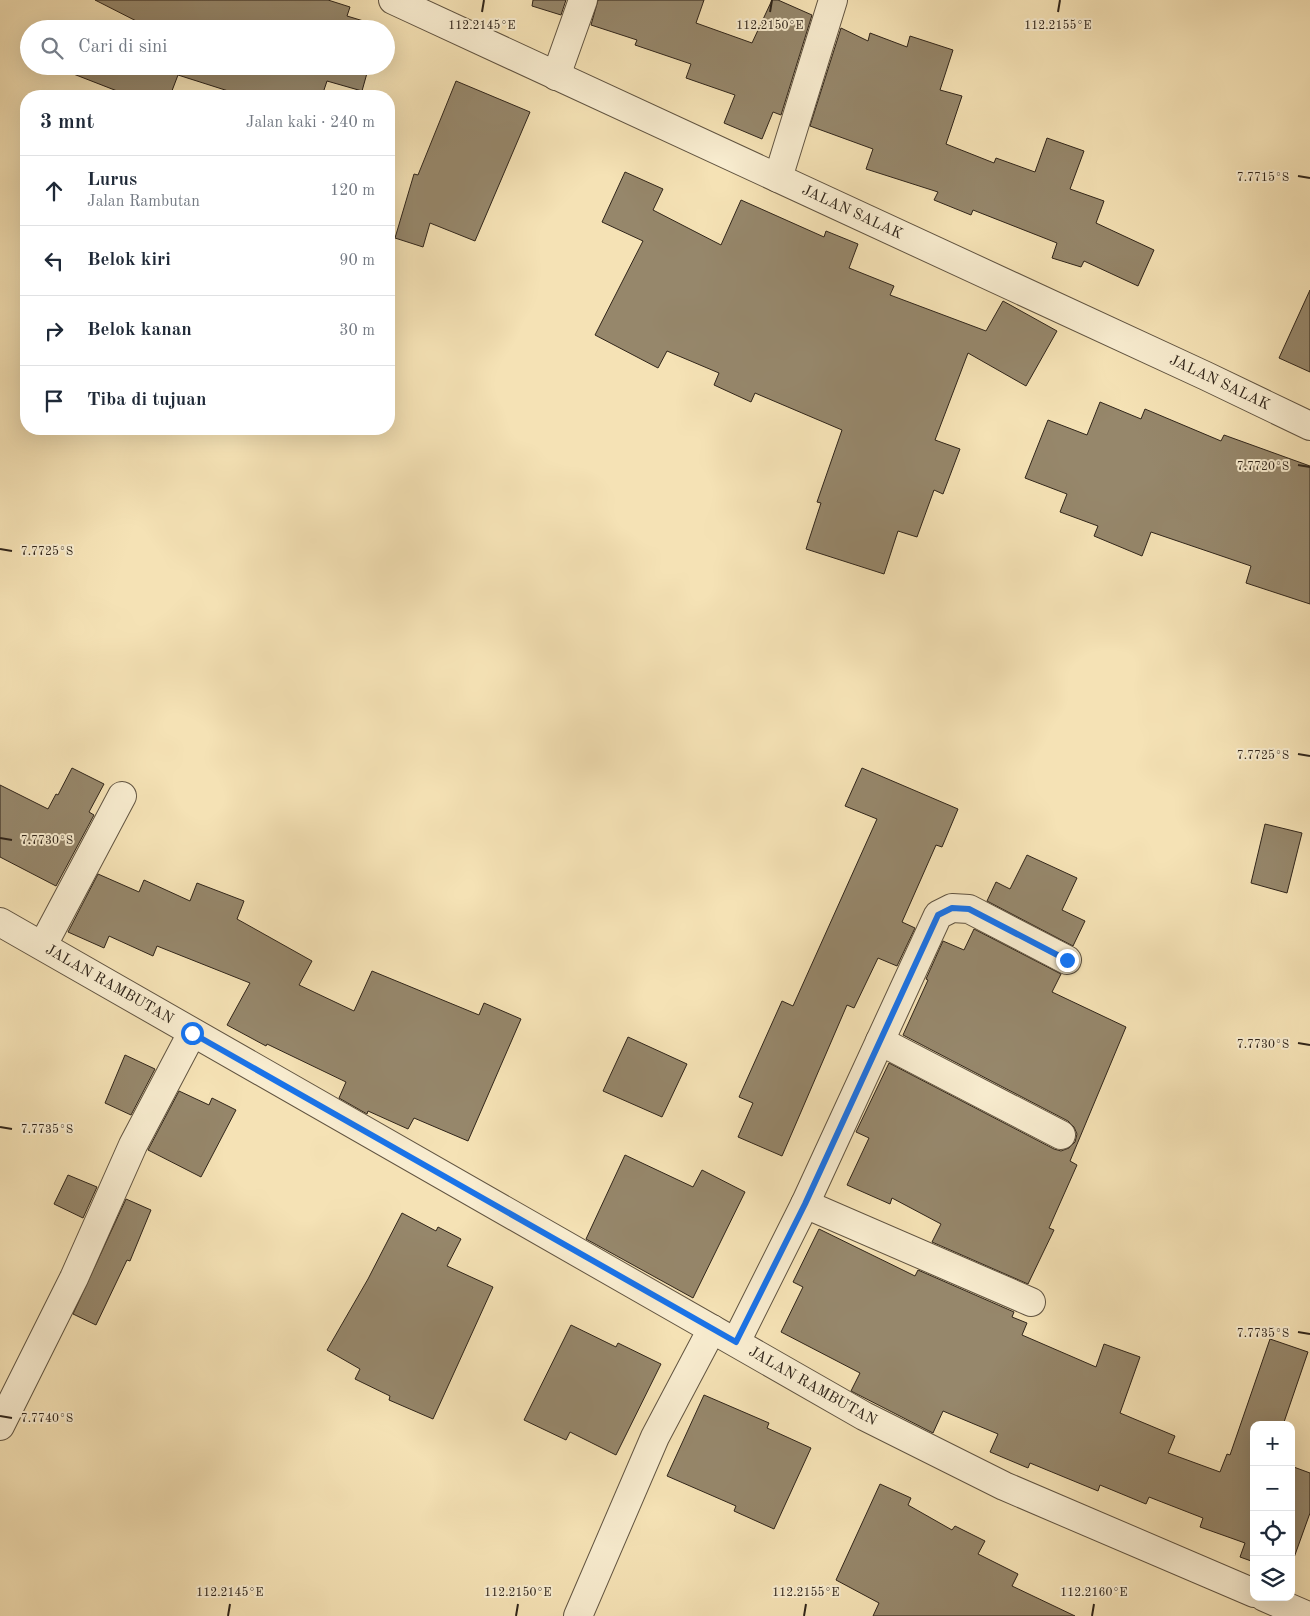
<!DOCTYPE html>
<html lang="id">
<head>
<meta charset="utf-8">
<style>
	body { margin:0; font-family:"Old Standard TT",serif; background:#f6f6f7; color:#1f2937 }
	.controls { position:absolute; right:15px; bottom:15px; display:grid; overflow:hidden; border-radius:10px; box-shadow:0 5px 20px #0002 }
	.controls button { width:45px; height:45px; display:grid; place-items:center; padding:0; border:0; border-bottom:1px solid #e0e1e3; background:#fff; color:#1f2937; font:25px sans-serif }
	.stop { position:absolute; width:15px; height:15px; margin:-11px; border:4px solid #1a73e8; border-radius:50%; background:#fff }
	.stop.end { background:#1a73e8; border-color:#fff; box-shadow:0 1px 5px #0008 }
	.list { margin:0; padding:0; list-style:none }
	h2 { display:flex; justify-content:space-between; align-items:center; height:65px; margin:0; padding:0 20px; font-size:21px }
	h2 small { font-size:16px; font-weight:400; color:#747a83 }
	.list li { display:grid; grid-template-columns:32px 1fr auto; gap:15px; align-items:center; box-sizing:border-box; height:70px; padding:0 20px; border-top:1px solid #e0e1e3 }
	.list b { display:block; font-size:19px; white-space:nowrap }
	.list p { margin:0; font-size:16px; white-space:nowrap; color:#747a83 }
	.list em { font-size:16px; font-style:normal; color:#747a83 }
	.icon { flex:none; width:28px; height:28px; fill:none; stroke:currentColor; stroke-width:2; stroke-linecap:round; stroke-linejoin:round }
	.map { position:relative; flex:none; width:1310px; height:1616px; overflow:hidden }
	.search { position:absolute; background:#fff; box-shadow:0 5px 20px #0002; left:20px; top:20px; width:375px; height:55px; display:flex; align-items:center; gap:12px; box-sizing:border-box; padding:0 18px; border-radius:28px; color:#747a83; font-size:19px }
	.panel { position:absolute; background:#fff; box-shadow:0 5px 20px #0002; left:20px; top:90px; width:375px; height:345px; border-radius:20px }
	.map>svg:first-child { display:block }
	.building { fill:#96876b; stroke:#30251a }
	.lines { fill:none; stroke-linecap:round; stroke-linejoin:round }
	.minor-casing { stroke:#615441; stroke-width:30 }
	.minor { stroke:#f8eccf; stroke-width:28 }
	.route { stroke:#1a73e8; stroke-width:6 }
	.ticks { fill:none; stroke:#30251a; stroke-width:2 }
	.labels { text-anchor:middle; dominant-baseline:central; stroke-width:4; stroke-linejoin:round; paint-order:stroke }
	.street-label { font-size:15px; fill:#30251a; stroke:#f8eccf }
	.ticks-label { font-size:12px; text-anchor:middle; fill:#30251a; stroke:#f8eccf; stroke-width:4; stroke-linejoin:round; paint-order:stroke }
</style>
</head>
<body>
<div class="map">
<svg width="1310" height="1616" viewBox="0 0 1310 1616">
	<rect width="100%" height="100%" fill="#f5e2b5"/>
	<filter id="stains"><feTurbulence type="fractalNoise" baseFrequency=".004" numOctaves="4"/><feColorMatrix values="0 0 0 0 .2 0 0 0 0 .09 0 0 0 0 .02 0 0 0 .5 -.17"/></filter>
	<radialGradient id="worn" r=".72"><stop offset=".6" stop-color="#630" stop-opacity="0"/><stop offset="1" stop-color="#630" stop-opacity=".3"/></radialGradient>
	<!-- building -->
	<g class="building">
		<path d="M95 0H328L350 7 347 16 380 26 379 29H152Z"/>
		<path d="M533 0H566L561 15 532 6Z"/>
		<path d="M598 0H704L696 23 752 43 772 0H778L812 15 781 115 773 112 762 139 724 123 735 95 686 78 691 64 635 45 637 40 591 25Z"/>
		<path d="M841 28 868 41 870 33 907 47 910 36 953 50 940 90 962 96 946 144 994 163 996 158 1035 172 1047 138 1084 151 1070 189 1104 201 1096 223 1154 250 1138 286 1084 261 1081 267 1052 258 1057 243 973 210 971 215 934 200 938 192 866 169 873 149 810 126Z"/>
		<path d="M59 66H369L362 91 327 81 322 96H244L178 75 170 96H130L58 68Z"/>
		<path d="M456 81 530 112 475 241 430 223 423 247 395 238 414 174 418 175Z"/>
		<path d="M625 172 663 189 653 210 721 245 741 200 824 237 826 231 858 244 849 268 894 286 890 295 986 331 1003 301 1057 331 1026 386 968 353 935 440 960 449 943 494 934 490 917 537 898 531 884 574 806 549 821 503 817 502 842 430 755 393 751 402 714 385 719 373 667 351 658 368 595 335 643 241 602 222Z"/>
		<path d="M1310 290V372L1279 358Z"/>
		<path d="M1100 402 1141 419 1145 409 1221 441 1224 435 1310 466V604L1246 583 1251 566 1151 532 1142 556 1094 536 1098 526 1060 512 1067 494 1025 478 1048 420 1087 435Z"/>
		<path d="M72 768 104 784 89 812 94 815 56 886 0 857V785L48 809 56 794 58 795Z"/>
		<path d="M862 768 958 809 942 847 936 845 902 922 915 928 897 966 878 958 854 1008 847 1005 782 1156 738 1137 753 1103 739 1097 782 1001 793 1006 877 819 845 806Z"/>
		<path d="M1265 824 1302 833 1287 893 1251 883Z"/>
		<path d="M1027 855 1077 878 1062 910 1085 921 1073 946 987 901 996 882 1010 889Z"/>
		<path d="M98 874 139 892 144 880 190 901 197 883 244 901 237 919 312 961 299 985 354 1011 372 971 479 1015 484 1003 521 1019 468 1141 414 1118 408 1129 368 1111 367 1114 339 1098 346 1082 267 1044 266 1046 227 1025 250 983 157 946 153 956 109 936 104 948 68 932Z"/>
		<path d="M974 929 1061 974 1052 992 1126 1027 1070 1161 1077 1165 1049 1228 1054 1230 1028 1284 932 1242 941 1224 892 1198 890 1204 847 1185 869 1138 856 1132 889 1063 1054 1149 1061 1151 1069 1148 1075 1142 1077 1134 1074 1127 1068 1121 903 1035 928 980 926 979 943 941 964 950Z"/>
		<path d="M628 1037 687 1064 662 1117 603 1091Z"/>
		<path d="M125 1055 155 1069 131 1115 105 1103Z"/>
		<path d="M179 1091 209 1105 212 1098 236 1110 201 1177 148 1150Z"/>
		<path d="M625 1155 693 1187 702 1170 745 1192 693 1298 586 1239Z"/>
		<path d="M68 1175 97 1187 83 1218 54 1204Z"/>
		<path d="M126 1199 151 1210 130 1261 127 1260 96 1325 73 1314Z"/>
		<path d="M402 1213 436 1231 438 1227 461 1239 447 1266 493 1287 433 1419 389 1400 390 1396 355 1379 360 1369 327 1350 368 1279Z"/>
		<path d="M819 1229 915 1276 918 1270 1014 1312 1012 1317 1027 1323 1022 1335 1096 1367 1104 1344 1140 1357 1120 1413 1175 1436 1168 1453 1220 1472 1227 1454 1230 1455 1270 1339 1308 1352 1283 1425H1254V1562L1240 1557 1245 1543 1200 1527 1203 1518 1149 1497 1146 1504 1100 1485 1098 1491 1030 1463 1028 1468 990 1452 998 1434 943 1411 933 1433 851 1391 860 1373 781 1332 803 1287 793 1282Z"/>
		<path d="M571 1325 616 1347 618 1343 661 1364 616 1455 570 1432 566 1440 524 1420Z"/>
		<path d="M704 1395 769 1423 767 1428 811 1448 774 1529 734 1511 736 1506 667 1476Z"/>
		<path d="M1291 1466 1310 1473V1513L1291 1566Z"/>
		<path d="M880 1484 911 1498 908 1505 952 1530 955 1526 985 1541 978 1554 1018 1574 1012 1586 1075 1616H873L879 1603 836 1580Z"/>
	</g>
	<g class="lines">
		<defs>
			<g id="minor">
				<path id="s1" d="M393 0 1206 376 1310 426"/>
				<path d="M556 76 583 0"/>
				<path d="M778 178 833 0"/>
				<path id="s2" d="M0 922 864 1416 1004 1486 1254 1593"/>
				<path d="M43 945 122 796"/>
				<path d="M880 1041 1061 1135"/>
				<path d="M805 1204 1031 1302"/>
				<path d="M736 1342 805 1204 938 915 952 908 969 909 1067 960"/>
				<path d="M0 1426 74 1278 133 1145 192 1033"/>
				<path d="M1264 1597 1308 1616"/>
				<path d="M578 1616 655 1437 712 1329"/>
			</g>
		</defs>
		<!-- minor casing -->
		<use href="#minor" class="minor-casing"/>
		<!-- minor -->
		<use href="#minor" class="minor"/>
	</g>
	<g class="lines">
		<!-- route -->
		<path class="route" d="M192 1033 736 1342 805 1204 938 915 952 908 969 909 1067 960"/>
	</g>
	<!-- ticks -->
	<path class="ticks" d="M482 12 484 0M770 12 772 0M1058 12 1060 0M1298 176 1310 178M1298 465 1310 467M0 549 12 551M1298 754 1310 756M0 838 12 840M1298 1043 1310 1045M0 1127 12 1129M1298 1332 1310 1334M0 1416 12 1418M228 1616 230 1604M516 1616 518 1604M804 1616 806 1604M1092 1616 1094 1604"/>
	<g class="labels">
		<!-- street labels -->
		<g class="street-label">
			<text stroke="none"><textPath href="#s1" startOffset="506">JALAN SALAK</textPath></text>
			<text stroke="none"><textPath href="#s1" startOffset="911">JALAN SALAK</textPath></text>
			<text stroke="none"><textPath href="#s2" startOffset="126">JALAN RAMBUTAN</textPath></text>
			<text stroke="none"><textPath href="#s2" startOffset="936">JALAN RAMBUTAN</textPath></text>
		</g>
	</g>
	<g class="ticks-label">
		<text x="482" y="29">112.2145°E</text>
		<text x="770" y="29">112.2150°E</text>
		<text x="1058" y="29">112.2155°E</text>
		<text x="1263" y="181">7.7715°S</text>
		<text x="1263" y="470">7.7720°S</text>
		<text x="47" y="555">7.7725°S</text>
		<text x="1263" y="759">7.7725°S</text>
		<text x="47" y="844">7.7730°S</text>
		<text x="1263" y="1048">7.7730°S</text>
		<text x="47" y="1133">7.7735°S</text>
		<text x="1263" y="1337">7.7735°S</text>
		<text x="47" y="1422">7.7740°S</text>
		<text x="230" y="1596">112.2145°E</text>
		<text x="518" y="1596">112.2150°E</text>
		<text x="806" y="1596">112.2155°E</text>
		<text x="1094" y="1596">112.2160°E</text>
	</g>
	<rect width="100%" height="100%" filter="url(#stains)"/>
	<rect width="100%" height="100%" fill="url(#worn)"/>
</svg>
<div class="controls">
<button>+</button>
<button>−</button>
<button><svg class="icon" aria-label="locate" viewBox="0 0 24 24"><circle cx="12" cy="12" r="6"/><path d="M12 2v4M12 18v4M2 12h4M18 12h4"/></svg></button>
<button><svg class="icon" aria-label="layers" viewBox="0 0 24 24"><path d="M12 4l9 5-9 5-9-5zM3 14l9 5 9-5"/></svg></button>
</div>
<div class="stop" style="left:192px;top:1033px"></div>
<div class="stop end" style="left:1067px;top:960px"></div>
<div class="search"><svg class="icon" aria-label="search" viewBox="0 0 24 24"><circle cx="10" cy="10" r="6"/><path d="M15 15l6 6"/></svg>Cari di sini</div>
<section class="panel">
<h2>3 mnt<small>Jalan kaki · 240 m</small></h2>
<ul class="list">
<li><svg class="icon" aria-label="ahead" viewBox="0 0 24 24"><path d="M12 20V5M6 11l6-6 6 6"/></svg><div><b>Lurus</b><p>Jalan Rambutan</p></div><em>120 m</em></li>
<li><svg class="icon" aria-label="left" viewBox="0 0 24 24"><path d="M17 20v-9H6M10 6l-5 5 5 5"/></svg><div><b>Belok kiri</b></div><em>90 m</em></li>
<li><svg class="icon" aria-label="right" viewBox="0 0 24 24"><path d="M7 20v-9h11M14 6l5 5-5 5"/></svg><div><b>Belok kanan</b></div><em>30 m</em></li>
<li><svg class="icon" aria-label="arrive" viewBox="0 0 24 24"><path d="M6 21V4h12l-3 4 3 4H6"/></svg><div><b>Tiba di tujuan</b></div></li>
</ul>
</section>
</div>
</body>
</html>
